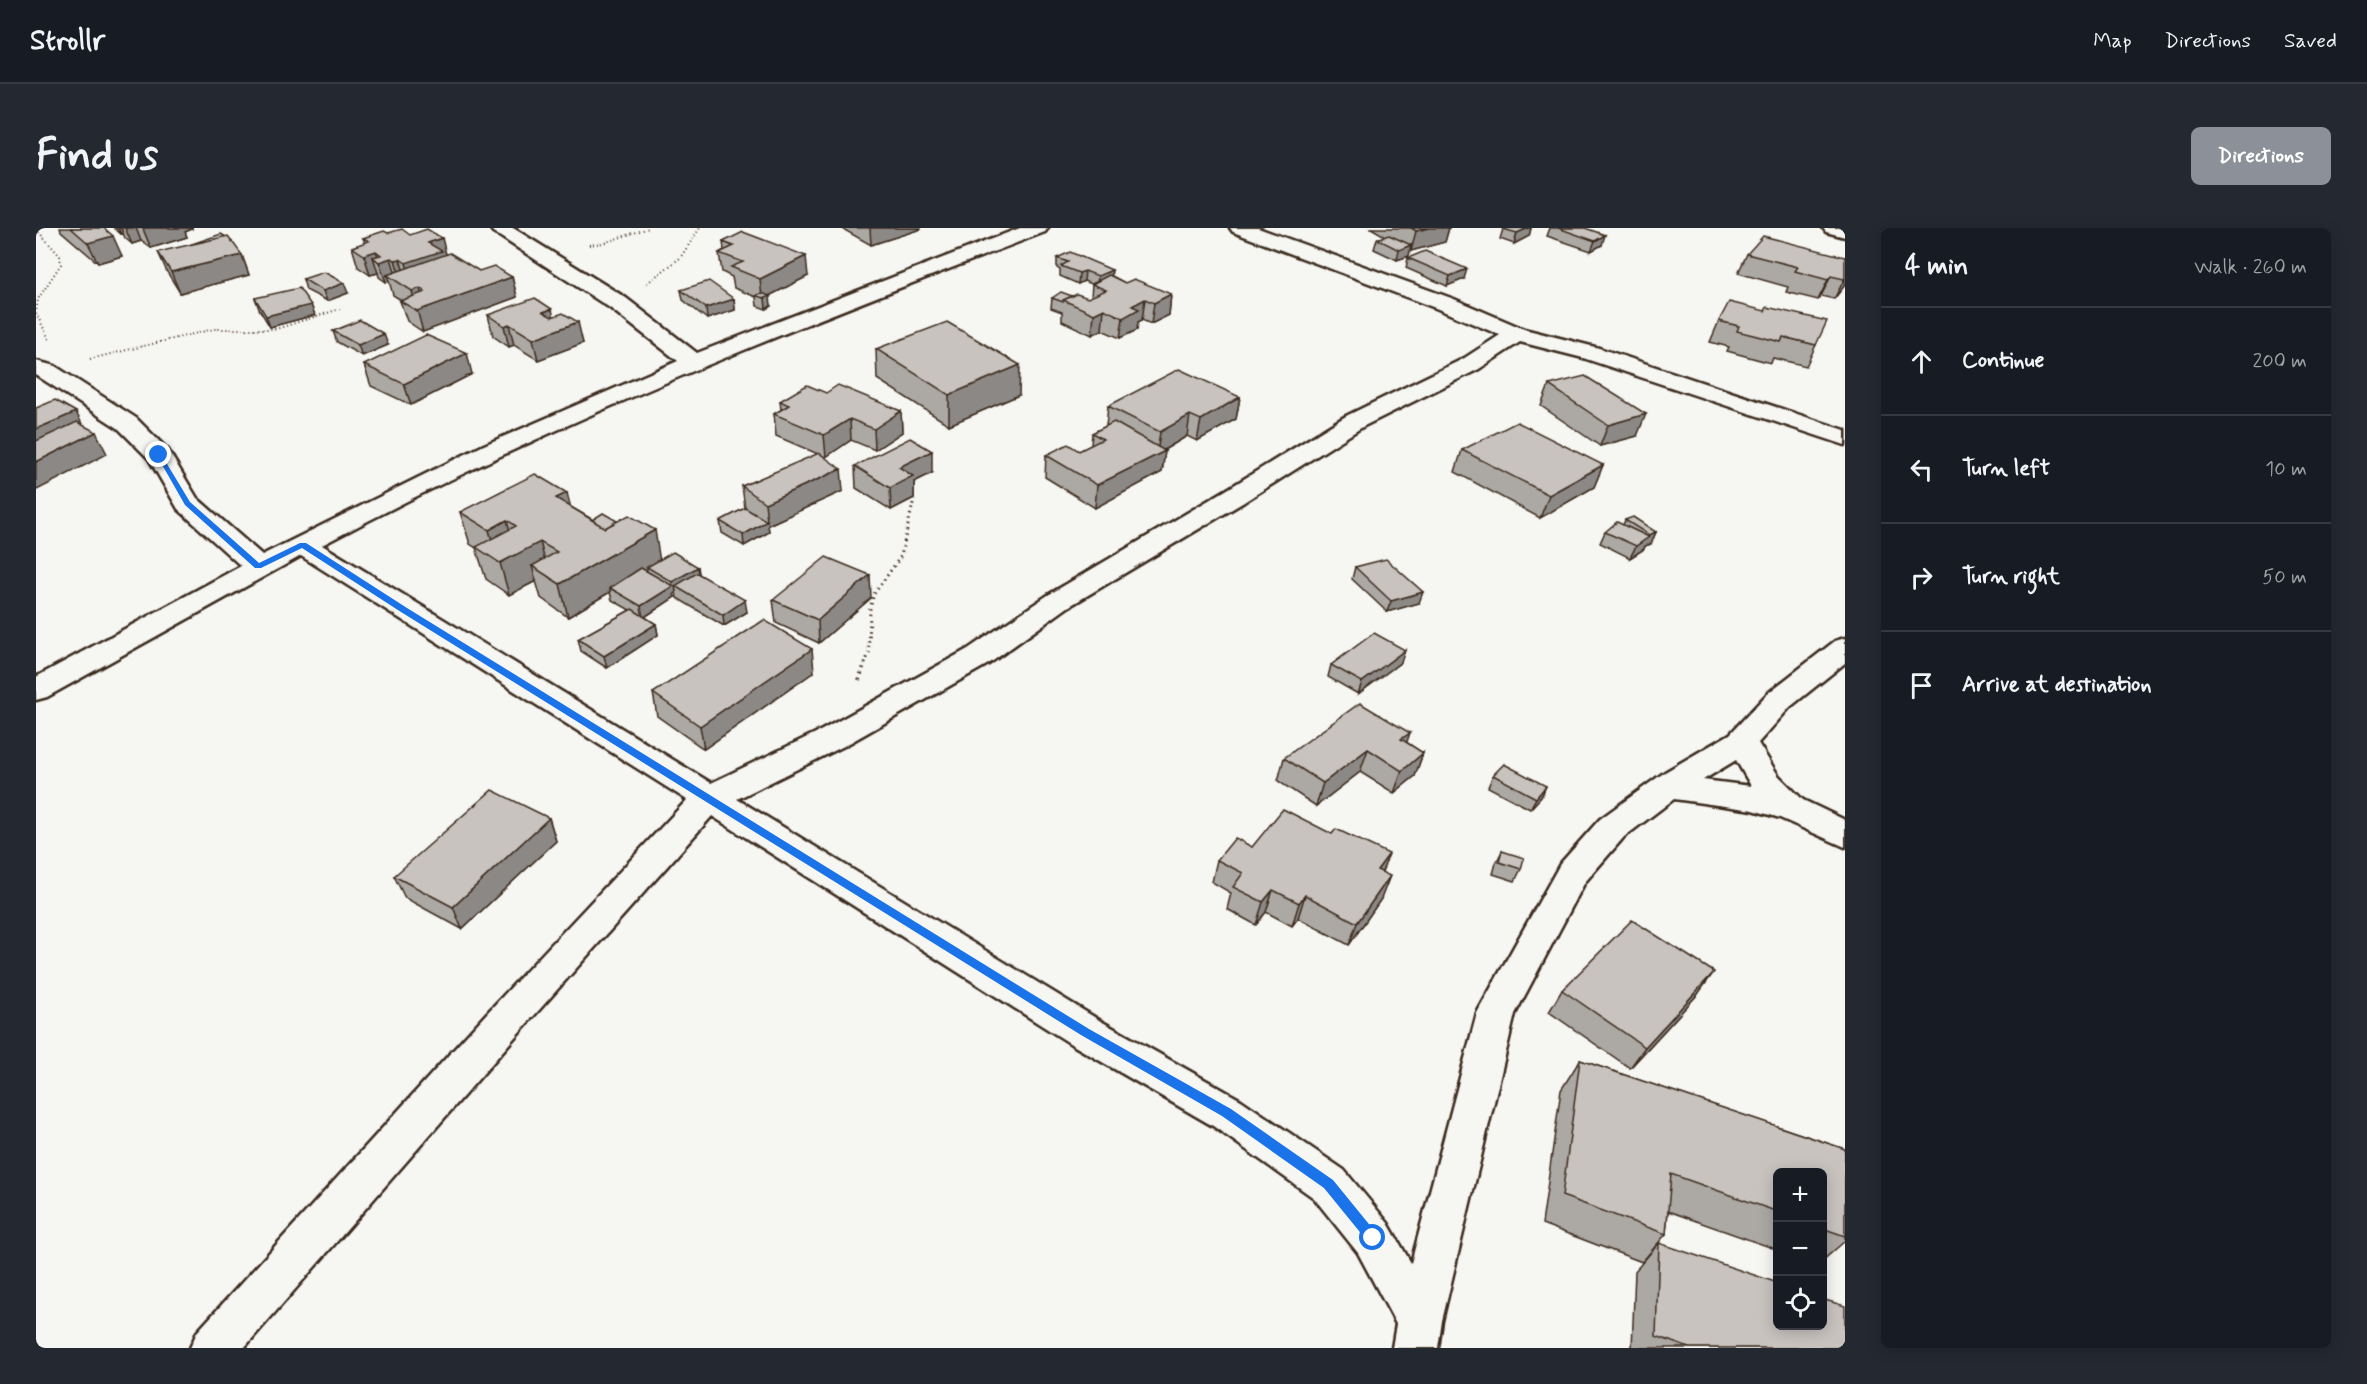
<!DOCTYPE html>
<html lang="en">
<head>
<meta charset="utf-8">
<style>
	body { margin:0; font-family:Mynerve,sans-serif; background:#242831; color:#f1f3f6 }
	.controls { position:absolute; right:18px; bottom:18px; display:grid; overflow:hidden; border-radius:9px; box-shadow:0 3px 15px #0003 }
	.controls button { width:54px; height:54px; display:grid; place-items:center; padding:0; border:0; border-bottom:2px solid #363941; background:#171b24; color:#f1f3f6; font:30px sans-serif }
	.stop { position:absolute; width:18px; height:18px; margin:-14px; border:4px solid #1a73e8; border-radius:50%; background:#fff }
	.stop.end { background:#1a73e8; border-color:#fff; box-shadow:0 2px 6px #0008 }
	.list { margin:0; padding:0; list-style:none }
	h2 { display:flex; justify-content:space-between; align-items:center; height:78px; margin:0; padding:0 24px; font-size:26px }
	h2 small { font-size:20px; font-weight:400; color:#9ea1a6 }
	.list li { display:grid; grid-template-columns:39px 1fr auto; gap:18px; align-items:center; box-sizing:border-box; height:108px; padding:0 24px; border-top:2px solid #363941 }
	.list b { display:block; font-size:22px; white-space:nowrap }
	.list em { font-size:20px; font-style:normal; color:#9ea1a6 }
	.icon { flex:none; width:33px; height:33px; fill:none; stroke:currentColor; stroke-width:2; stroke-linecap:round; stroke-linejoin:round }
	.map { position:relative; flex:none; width:1809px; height:1120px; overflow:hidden; border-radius:9px }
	header { display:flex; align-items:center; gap:36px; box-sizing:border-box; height:84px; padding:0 30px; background:#171b24; border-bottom:2px solid #363941 }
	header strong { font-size:28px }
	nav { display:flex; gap:33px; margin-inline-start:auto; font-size:21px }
	.intro { display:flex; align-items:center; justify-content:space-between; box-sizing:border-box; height:144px; padding:0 36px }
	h1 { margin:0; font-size:42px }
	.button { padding:15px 27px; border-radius:9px; background:#8c9099; color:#fff; font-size:21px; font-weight:700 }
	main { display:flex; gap:36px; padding:0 36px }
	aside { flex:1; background:#171b24; border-radius:9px; box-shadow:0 3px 15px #0003 }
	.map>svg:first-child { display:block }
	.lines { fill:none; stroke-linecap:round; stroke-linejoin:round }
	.minor-casing { stroke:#3b2a1e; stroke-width:5 }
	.path-far2 { stroke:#3b2a1e; stroke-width:2; stroke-dasharray:1 3; stroke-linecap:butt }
	.path-far1 { stroke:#3b2a1e; stroke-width:3; stroke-dasharray:1.5 4; stroke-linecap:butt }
	.path { stroke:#3b2a1e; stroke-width:4; stroke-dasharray:1.5 4.5; stroke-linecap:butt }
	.minor { fill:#f6f6f2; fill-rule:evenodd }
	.wall { fill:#aca8a3; stroke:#3b2a1e; stroke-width:1.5 }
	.shaded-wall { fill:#8c8885; stroke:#3b2a1e; stroke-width:1.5 }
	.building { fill:#c8c3be; stroke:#3b2a1e; stroke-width:1.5 }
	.route { fill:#1a73e8 }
</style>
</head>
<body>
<header>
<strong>Strollr</strong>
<nav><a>Map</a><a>Directions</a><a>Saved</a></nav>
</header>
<div class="intro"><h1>Find us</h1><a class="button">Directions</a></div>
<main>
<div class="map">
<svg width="1809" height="1120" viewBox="0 0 1809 1120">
	<rect width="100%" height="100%" fill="#f6f6f2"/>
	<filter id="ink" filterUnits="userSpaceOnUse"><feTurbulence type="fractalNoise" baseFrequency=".0167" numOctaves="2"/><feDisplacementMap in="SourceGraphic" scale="12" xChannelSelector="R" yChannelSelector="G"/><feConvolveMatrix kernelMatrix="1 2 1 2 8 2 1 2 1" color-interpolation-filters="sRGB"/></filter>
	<g filter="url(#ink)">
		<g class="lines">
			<defs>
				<g id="minor">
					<path d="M454 0H477L590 70 661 125 984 0H1012L1009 4C763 98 518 193 286 317L675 555 786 502 932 421 1012 367 1190 262 1310 188 1427 131 1464 107 1402 81 1197 4 1194 0H1222L1418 71 1488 101 1563 120 1809 202V217L1547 130 1484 114 1443 141 1328 198 1208 274 1032 379 954 435 808 518 701 571 1063 792 1205 872 1308 942 1352 995 1375 1035 1441 785 1524 636 1564 591 1629 544 1694 506 1732 465 1799 413 1809 410V435L1754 479 1722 515 1742 547 1767 572 1809 592V619L1744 590 1717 582 1638 571 1588 609 1549 654 1479 786 1406 1093 1402 1120H1356L1360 1096 1322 1025 1278 970 1177 898 1035 816 676 588 479 809 208 1120H154L161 1104 451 785 651 572 265 328 11 469 0 472V449L205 338 142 281 113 231 82 200 0 147V133L19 138 100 190 132 222 161 270 226 327 448 217 642 133 574 80 457 4ZM1700 532 1715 558 1667 552Z"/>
					<path d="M1787 0H1809V9L1790 4Z"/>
				</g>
			</defs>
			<!-- minor casing -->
			<use href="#minor" class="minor-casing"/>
			<!-- path-far2 -->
			<g class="path-far2">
				<path d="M0 1 24 28 25 36 2 71 0 84"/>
				<path d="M553 17 567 15 613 0"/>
				<path d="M611 55 644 30 664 0"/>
				<path d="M0 85 13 111"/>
				<path d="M54 131 178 101H240L304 81"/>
			</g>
			<!-- path-far1 -->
			<path class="path-far1" d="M827 441 833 425 834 380 838 366 865 328 878 271"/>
			<!-- path -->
			<path class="path" d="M823 452 827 440"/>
			<!-- minor -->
			<use href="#minor" class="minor"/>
		</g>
		<!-- wall -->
		<g class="wall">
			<path d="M24 0H68L86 28 62 35 25 3Z"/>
			<path d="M78 0H156V1L149 4 151 9 115 20 105 13 96 16 89 10 87 5 85 6Z"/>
			<path d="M805 0H885V1L835 17Z"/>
			<path d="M1335 0H1413L1409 14 1375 23 1374 22 1373 28 1361 32 1338 21 1341 11 1349 8Z"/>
			<path d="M1469 0H1495L1493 8 1478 16 1464 11 1467 1Z"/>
			<path d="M1514 0H1549L1566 17 1555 23 1511 8Z"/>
			<path d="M352 5 374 7 443 43 476 49 481 69 387 104 371 93 364 73 365 72 357 67 353 53 350 54 343 49 342 45 334 47 322 39 316 19 329 15 327 10Z"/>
			<path d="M687 14 772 48 733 68 735 78 730 81 721 78 720 69 698 60 696 49 686 44 683 25 688 22Z"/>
			<path d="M122 24 206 27 213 47 144 65 131 44Z"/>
			<path d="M1711 26 1809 29V57L1798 71 1785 68 1782 72 1750 64 1752 59 1702 45Z"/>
			<path d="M1021 30 1076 48 1089 55 1135 66 1133 87 1115 96 1106 92 1102 94 1101 102 1084 110 1066 102 1056 107 1026 93V84L1015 80 1016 70 1036 68 1052 70 1055 69 1056 56 1048 53 1042 56 1024 48V42L1021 40Z"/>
			<path d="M1372 30 1428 51 1411 58 1370 40Z"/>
			<path d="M267 51 312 65 291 73 270 62Z"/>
			<path d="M645 62 698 71 699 82 671 91 647 72Z"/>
			<path d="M219 70 275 77 279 87 234 99 223 81Z"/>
			<path d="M452 87 517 88 547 115 502 132 478 117 473 119 457 108Z"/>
			<path d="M1683 93 1780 117 1770 138 1737 130 1735 135 1691 123 1693 119 1674 114Z"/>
			<path d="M297 103 352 117 326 128 301 114Z"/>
			<path d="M840 121 983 167 913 197 841 151Z"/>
			<path d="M328 137 436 146 375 177 335 158Z"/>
			<path d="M1513 157 1601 208 1564 218 1505 178Z"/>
			<path d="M790 165 865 183 866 204 839 222 815 212 790 229 786 228 807 263 732 297 733 304 708 318 686 305 684 293 709 280 706 258 782 226 740 208 738 186 745 182 744 173Z"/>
			<path d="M1204 169 1200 191 1161 213 1151 208 1128 222 1129 223 1126 244 1059 280 1009 249 1010 227 1043 223 1055 217 1056 205 1070 198 1072 178Z"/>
			<path d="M1426 222 1567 237 1558 259 1504 290 1419 244Z"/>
			<path d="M819 238 896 245 878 254V270L855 282 820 260Z"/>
			<path d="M535 279 624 331 663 346 711 384 688 398 641 370 640 364 638 366 639 369 609 389 620 396 622 407 571 440 545 423 542 411 594 382 576 372 574 364 532 389 505 370 500 353 473 367 450 351 440 320 434 316 424 284Z"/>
			<path d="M1589 292 1620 304 1615 316 1609 318 1608 321 1594 330 1564 315 1569 304 1587 297Z"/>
			<path d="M1319 339 1383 375 1351 384 1316 351Z"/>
			<path d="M835 370 783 415 740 395 737 372Z"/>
			<path d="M1369 422 1365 434 1322 466 1292 449 1295 437Z"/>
			<path d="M778 444 668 521 621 488 617 465Z"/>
			<path d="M1370 514 1387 525 1379 548 1358 565 1324 544 1280 578 1242 553 1248 530Z"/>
			<path d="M1457 547 1510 558 1505 569 1494 581 1452 559Z"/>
			<path d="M513 590 520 613 426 701 369 670 358 648Z"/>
			<path d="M1216 619 1346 644 1345 671 1313 717 1262 690 1256 698 1230 684 1220 697 1191 681 1195 665 1176 654 1181 632Z"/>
			<path d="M1466 623 1485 641 1479 653 1457 646 1460 635Z"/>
			<path d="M1526 762 1662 766 1594 840 1513 784Z"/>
			<path d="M1544 832 1809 921V1013L1786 1033V945H1742V1022L1632 983 1630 1006 1606 1034 1506 996 1525 862Z"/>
			<path d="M1623 1015 1809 1120H1596L1599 1043Z"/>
		</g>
		<!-- shaded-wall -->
		<g class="shaded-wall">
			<path d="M82 0H85L87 5 85 6Z"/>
			<path d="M89 0H100L105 13 96 16Z"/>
			<path d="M109 0H156V1L149 4 151 9 115 20 107 1Z"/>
			<path d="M834 0H885V1L835 17Z"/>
			<path d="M1393 0H1413L1409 14 1375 23 1380 3Z"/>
			<path d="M1492 0H1495L1493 8 1478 16 1481 5Z"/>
			<path d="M1569 7 1566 17 1555 23 1559 13Z"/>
			<path d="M77 8 86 28 62 35 52 15Z"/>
			<path d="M406 10 411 30 376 55 370 35 392 15Z"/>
			<path d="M1375 17 1373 28 1361 32 1363 22Z"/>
			<path d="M340 23 344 34 355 30 361 50 351 47 353 53 350 54 343 34 337 29 342 45 334 47 328 27Z"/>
			<path d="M206 27 213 47 144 65 135 44Z"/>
			<path d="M770 28 772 48 729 70 726 69 724 51Z"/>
			<path d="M364 31 370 51 365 52 359 32Z"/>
			<path d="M1431 41 1428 51 1411 58 1414 48Z"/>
			<path d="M1076 42 1075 52 1061 59 1062 48Z"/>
			<path d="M1049 43 1048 53 1042 56 1043 45Z"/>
			<path d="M1795 48 1785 68 1782 72 1792 52Z"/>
			<path d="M476 49 481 69 387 104 376 63 384 60 389 80Z"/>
			<path d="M1809 50V57L1798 71Z"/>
			<path d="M308 55 312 65 291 73 287 63Z"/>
			<path d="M1135 66 1133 87 1115 96 1118 75Z"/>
			<path d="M734 68 735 78 730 81 729 70Z"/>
			<path d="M698 71 699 82 671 91 670 80Z"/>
			<path d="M1109 71 1106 92 1102 94 1101 102 1084 110 1087 90 1096 78Z"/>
			<path d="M275 77 279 87 234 99 230 88Z"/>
			<path d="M516 81 520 101 507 84Z"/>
			<path d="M1068 81 1066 102 1056 107 1058 86Z"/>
			<path d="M542 94 547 115 502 132 497 111Z"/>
			<path d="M473 96 478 117 473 119 468 98Z"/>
			<path d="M348 106 352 117 326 128 322 117Z"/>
			<path d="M431 125 436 146 375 177 368 156Z"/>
			<path d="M984 137 983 167 913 197V167Z"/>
			<path d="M1204 169 1200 191 1161 213 1165 192Z"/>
			<path d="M865 183 866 204 839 222 838 201Z"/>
			<path d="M40 184 51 206 0 228V201Z"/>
			<path d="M1610 186 1601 208 1564 218 1572 197Z"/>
			<path d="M1154 187 1151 208 1121 226 1124 204Z"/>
			<path d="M814 191 815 212 790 229 788 207Z"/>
			<path d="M60 204 71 226 1 262 0 260V234Z"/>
			<path d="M896 223V245L878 254V270L855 282 854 260 863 239Z"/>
			<path d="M1129 223 1126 244 1059 280 1061 257Z"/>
			<path d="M1567 237 1558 259 1504 290 1513 267Z"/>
			<path d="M805 241 807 263 732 297 733 304 708 318 707 307 731 293 729 275Z"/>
			<path d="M531 265 539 296 520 270Z"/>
			<path d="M471 292 480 324 462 334 453 302Z"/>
			<path d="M619 302 624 334 611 339V342L577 362 574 360V364L532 389 524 356Z"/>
			<path d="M1620 304 1615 316 1609 318 1608 321 1594 330 1600 318 1611 310 1613 307Z"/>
			<path d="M504 314 512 345 496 338 500 353 473 367 464 335Z"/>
			<path d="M662 339 664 350 639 358 640 364 638 366 639 369 607 390 605 378 637 358 636 354Z"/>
			<path d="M834 347 835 370 783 415 782 392Z"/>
			<path d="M1387 364 1383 375 1351 384 1355 373Z"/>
			<path d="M709 372 711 384 688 398 687 387Z"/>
			<path d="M620 396 622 407 571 440 568 428Z"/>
			<path d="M776 421 778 444 668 521 664 498Z"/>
			<path d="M1369 422 1365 434 1322 466 1326 454Z"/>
			<path d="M1374 505 1366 528 1365 511Z"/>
			<path d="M1332 521 1324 544 1280 578 1287 555Z"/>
			<path d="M1387 525 1379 548 1358 565 1366 543Z"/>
			<path d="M1510 558 1505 569 1494 581 1500 570Z"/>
			<path d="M513 590 520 613 426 701 417 679Z"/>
			<path d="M1353 626 1344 649 1341 642Z"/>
			<path d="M1354 648 1345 671 1313 717 1321 695Z"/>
			<path d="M1237 662 1230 684 1220 697 1227 674Z"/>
			<path d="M1269 667 1262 690 1256 698 1263 675Z"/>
			<path d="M1678 744 1662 766 1594 840 1609 819Z"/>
		</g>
		<!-- building -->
		<g class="building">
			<path d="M35 0H68L77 8 52 15Z"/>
			<path d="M1375 0H1393L1380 3Z"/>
			<path d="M1469 0H1492L1481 5 1467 1Z"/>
			<path d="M1522 0H1549L1569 7 1559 13Z"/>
			<path d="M366 1 374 7 391 1 406 10 392 15 406 23 370 35 364 31 359 32 355 30 343 34 337 29 345 27 340 23 328 27 316 19 333 13 327 10 348 3 352 5Z"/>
			<path d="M707 4 770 28 724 51 695 39 707 34 683 25 698 18 687 14Z"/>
			<path d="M185 6 190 9 153 17Z"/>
			<path d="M1353 7 1375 17 1363 22 1341 11Z"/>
			<path d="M192 8 206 27 135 44 122 24Z"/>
			<path d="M1727 8 1809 29V50L1808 51 1795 48 1792 52 1759 43 1762 39 1711 26Z"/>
			<path d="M1389 23 1431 41 1414 48 1372 30Z"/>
			<path d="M1034 24 1076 42 1062 48 1049 43 1043 45 1025 38 1032 34 1021 30Z"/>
			<path d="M414 25 443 43 458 38 476 49 381 83 364 73 389 64 384 60 376 63 351 47Z"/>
			<path d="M288 44 308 55 287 63 267 51Z"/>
			<path d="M1073 47 1089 55 1098 51 1135 66 1118 75 1109 71 1096 78 1103 81 1087 90 1068 81 1058 86 1027 72 1041 66 1052 70 1070 62 1056 56Z"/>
			<path d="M673 53 698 71 670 80 645 62Z"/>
			<path d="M263 60 275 77 230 88 219 70Z"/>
			<path d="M1025 64 1036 68 1027 72V74L1016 70Z"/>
			<path d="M725 65 734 68 729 70 720 68Z"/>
			<path d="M499 70 516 81 507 84 516 89 527 85 542 94 497 111 473 96 468 98 452 87Z"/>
			<path d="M1693 74 1729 83 1731 79 1791 93 1780 117 1747 109 1745 114 1701 103 1703 98 1683 93Z"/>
			<path d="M324 92 348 106 322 117 297 103Z"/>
			<path d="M911 94 984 137 913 167 840 121Z"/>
			<path d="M390 107 431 125 368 156 328 137Z"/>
			<path d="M1143 141 1204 169 1165 192 1154 187 1124 204 1072 178Z"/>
			<path d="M1549 148 1610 186 1572 197 1513 157Z"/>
			<path d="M771 157 790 165 802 157 865 183 838 201 814 191 788 207 738 186 753 177 744 173Z"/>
			<path d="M19 172 40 184 0 201V180Z"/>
			<path d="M41 194 60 204 0 234V213Z"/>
			<path d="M1078 194 1129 223 1061 257 1010 227 1032 216 1043 223 1067 211 1056 205Z"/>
			<path d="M1481 194 1567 237 1513 267 1426 222Z"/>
			<path d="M874 210 896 223 863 239 877 248 854 260 819 238Z"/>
			<path d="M783 225 805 241 729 275 706 258Z"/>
			<path d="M499 246 531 265 520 270 569 300 593 287 619 302 524 356 496 338 521 324 504 314 464 335 440 319 480 298 471 292 453 302 424 284Z"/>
			<path d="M709 280 731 293 707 307 684 293Z"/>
			<path d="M567 285 581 293 569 300 556 292Z"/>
			<path d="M1597 289 1620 304 1613 307 1589 292Z"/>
			<path d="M1581 294 1613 309 1600 318 1569 304Z"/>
			<path d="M637 324 662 339 636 354 611 339Z"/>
			<path d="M790 329 834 347 782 392 737 372Z"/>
			<path d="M1350 331 1387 364 1355 373 1319 339Z"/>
			<path d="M605 340 637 358 605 378 574 360Z"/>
			<path d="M661 345 709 372 687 387 639 358Z"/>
			<path d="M596 381 620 396 568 428 542 411Z"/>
			<path d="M728 392 776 421 664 498 617 465Z"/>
			<path d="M1338 405 1369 422 1326 454 1295 437Z"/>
			<path d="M1324 475 1374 505 1365 511 1387 525 1366 543 1332 521 1287 555 1248 530Z"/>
			<path d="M1468 536 1510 558 1500 570 1457 547Z"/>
			<path d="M456 562 513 590 417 679 358 648Z"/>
			<path d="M1247 581 1296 606 1300 601 1353 626 1341 642 1354 648 1321 695 1269 667 1263 675 1237 662 1227 674 1197 659 1207 645 1181 632 1199 610 1216 619Z"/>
			<path d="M1466 623 1488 630 1485 641 1463 634Z"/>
			<path d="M1596 692 1678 744 1609 819 1526 762Z"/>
			<path d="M1544 832 1809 921V1008L1786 1000V945H1742V984L1635 946 1630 1006 1526 968Z"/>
			<path d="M1623 1015 1742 1055V1098H1786V1071L1809 1078V1120H1653L1620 1108Z"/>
		</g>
	</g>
	<!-- route -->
	<path class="route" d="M120 226H125L154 274 223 335 264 315H270L371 380 1053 801 1195 881 1297 952 1341 1006 1343 1010 1341 1014 1337 1016 1332 1014 1288 960 1186 888 1045 807 365 384 266 320 225 340H219L149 277Z"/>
</svg>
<div class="controls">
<button>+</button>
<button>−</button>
<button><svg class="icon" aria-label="locate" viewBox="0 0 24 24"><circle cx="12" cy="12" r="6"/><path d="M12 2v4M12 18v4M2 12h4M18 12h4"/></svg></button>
</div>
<div class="stop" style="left:1337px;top:1010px"></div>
<div class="stop end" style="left:123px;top:227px"></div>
</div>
<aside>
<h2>4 min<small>Walk · 260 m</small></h2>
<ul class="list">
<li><svg class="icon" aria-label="ahead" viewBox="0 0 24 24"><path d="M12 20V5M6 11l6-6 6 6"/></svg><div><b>Continue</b></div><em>200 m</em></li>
<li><svg class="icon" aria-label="left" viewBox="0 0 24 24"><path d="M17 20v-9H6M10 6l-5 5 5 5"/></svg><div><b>Turn left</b></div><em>10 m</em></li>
<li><svg class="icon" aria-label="right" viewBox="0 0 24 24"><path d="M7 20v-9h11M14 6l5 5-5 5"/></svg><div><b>Turn right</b></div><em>50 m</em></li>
<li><svg class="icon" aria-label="arrive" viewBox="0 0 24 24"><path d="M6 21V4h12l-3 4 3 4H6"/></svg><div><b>Arrive at destination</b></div></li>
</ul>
</aside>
</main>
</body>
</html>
